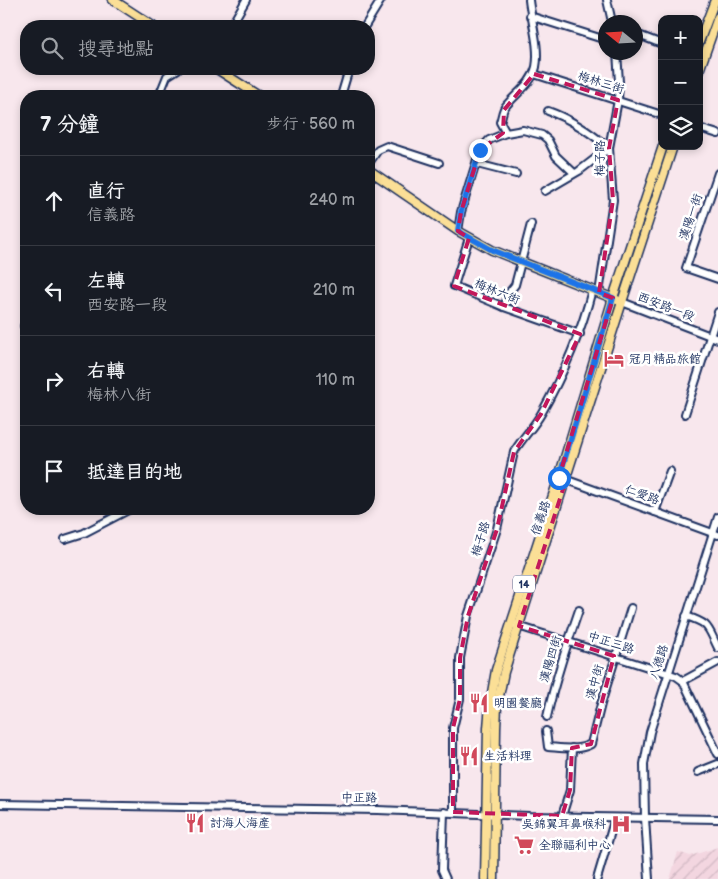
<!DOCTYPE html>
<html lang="zh-TW">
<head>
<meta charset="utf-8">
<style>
	body { margin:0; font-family:"Balsamiq Sans","LXGW WenKai TC",sans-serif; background:#242831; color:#f1f3f6 }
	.controls { position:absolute; right:15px; top:15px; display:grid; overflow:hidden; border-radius:10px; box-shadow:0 2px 8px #0003 }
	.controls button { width:45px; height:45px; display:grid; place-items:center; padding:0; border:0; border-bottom:1px solid #363941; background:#171b24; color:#f1f3f6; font:25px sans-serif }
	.compass { position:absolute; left:598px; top:15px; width:45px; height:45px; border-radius:50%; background:#171b24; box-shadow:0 2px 8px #0003; rotate:288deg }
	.stop { position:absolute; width:15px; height:15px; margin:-11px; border:4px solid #1a73e8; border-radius:50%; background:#fff }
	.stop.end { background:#1a73e8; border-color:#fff; box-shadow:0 1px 5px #0008 }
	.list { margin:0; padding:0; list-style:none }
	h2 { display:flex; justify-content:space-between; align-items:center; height:65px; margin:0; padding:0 20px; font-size:21px }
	h2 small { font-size:16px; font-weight:400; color:#9ea1a6 }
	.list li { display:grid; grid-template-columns:32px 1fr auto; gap:15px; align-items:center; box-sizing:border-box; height:90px; padding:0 20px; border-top:1px solid #363941 }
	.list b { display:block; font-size:19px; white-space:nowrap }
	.list p { margin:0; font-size:16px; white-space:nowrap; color:#9ea1a6 }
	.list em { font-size:16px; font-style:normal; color:#9ea1a6 }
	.icon { flex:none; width:28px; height:28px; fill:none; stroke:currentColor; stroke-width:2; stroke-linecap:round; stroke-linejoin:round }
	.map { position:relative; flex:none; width:718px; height:879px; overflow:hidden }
	.search { position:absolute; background:#171b24; box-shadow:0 2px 8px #0003; left:20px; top:20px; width:355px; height:55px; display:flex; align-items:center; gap:12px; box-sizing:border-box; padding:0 18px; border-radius:20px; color:#9ea1a6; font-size:19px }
	.panel { position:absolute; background:#171b24; box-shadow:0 2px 8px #0003; left:20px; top:90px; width:355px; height:425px; border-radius:20px }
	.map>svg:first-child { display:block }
	.industrial { fill:url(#industrial-furrows) }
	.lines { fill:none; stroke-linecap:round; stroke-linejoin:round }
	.minor-casing { stroke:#1b2f5e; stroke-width:10 }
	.major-casing { stroke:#1b2f5e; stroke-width:11 }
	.minor { stroke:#fff; stroke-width:6 }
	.major { stroke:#fbdf96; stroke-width:8 }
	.route { stroke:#1a73e8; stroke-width:6 }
	.marked { fill:none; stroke:#c2185b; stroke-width:4; stroke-dasharray:10 6; stroke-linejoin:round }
	.labels { text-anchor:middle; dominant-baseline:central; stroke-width:5; stroke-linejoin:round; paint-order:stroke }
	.shield { fill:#fff; stroke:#5f6d8e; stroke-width:1 }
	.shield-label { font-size:11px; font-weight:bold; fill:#1b2f5e }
	.street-label { font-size:12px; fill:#1b2f5e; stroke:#fff }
	.poi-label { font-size:12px; fill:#1b2f5e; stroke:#fff; text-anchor:start }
</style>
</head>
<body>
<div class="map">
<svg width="718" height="879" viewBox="0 0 718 879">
	<defs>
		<pattern id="industrial-furrows" width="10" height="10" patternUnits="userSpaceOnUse" patternTransform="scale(1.25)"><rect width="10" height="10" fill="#f3d6e0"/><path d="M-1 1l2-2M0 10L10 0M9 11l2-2" fill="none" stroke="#d0b8c3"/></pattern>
	</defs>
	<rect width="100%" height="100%" fill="#f8e7ed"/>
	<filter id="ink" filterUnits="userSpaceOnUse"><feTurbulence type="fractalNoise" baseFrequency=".02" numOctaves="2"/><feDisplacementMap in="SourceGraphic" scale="10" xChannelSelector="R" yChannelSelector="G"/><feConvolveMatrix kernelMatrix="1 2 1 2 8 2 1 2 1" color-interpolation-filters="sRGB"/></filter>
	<g filter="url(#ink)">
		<!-- industrial -->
		<path class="industrial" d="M718 847V879H670L678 852 690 856Z"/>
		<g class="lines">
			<defs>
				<g id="minor">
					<path d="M607 0 612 22"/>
					<path d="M530 16 606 40"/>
					<path d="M231 26 246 0"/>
					<path d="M365 26 381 0"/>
					<path d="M636 34 662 44"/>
					<path d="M534 74 662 115"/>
					<path d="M159 96 167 76 178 69"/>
					<path d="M341 96 349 69"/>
					<path d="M699 128 718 134"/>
					<path d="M506 133 523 130 542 135 548 140 556 156 574 173"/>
					<path d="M369 163 378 150 387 146 439 163"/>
					<path d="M477 164 516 174"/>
					<path d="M718 173 686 268 718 279"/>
					<path d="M545 191 579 171 609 148C590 132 571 119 548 111"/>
					<path d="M458 231 461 212 480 150 489 140 506 133 500 122C502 117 502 111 505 107 515 94 532 84 536 67 540 47 531 20 529 0"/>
					<path d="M469 238 454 286 504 307 580 334"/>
					<path d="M599 293 613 200 609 148 618 100 619 82 617 52"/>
					<path d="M622 302 718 339"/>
					<path d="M504 307 511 290 515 285 531 224"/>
					<path d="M24 326 26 324"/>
					<path d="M685 414 718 312"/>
					<path d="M562 478 718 535"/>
					<path d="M655 512 670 471"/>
					<path d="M65 539 84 533 130 509"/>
					<path d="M686 616C710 624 707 626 718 648"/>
					<path d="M515 625 676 676 683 681 718 754"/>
					<path d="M683 681 718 662"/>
					<path d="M547 717C555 680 567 645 579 610"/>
					<path d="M546 731 548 747C562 748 578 751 591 744L601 704 631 608"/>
					<path d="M698 772 718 764"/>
					<path d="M0 804 378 810 529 816 718 819"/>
					<path d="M444 812 442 870 446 879"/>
					<path d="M453 812V728L460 699V658L468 616 497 529 514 452C522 438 533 428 541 414 563 375 581 333 592 290"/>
					<path d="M562 816 570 790 572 748"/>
					<path d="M597 879 615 818"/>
					<path d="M649 879 645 818 644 764 650 732 718 517"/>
				</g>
				<g id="major">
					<path d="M113 0 153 26"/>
					<path d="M699 42 715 0"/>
					<path d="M217 69 259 96"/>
					<path d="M699 71 718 17"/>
					<path d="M369 170 458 231 492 250 617 300"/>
					<path d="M485 879 488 728 490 704 496 670 559 477 613 298 663 146"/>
					<path d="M494 879 496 729 497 706 504 672 622 302 673 146"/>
				</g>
			</defs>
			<!-- minor casing -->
			<use href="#minor" class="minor-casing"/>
			<!-- major casing -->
			<use href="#major" class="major-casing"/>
			<!-- minor -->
			<use href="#minor" class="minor"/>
			<!-- major -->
			<use href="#major" class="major"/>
		</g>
	</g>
	<g class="lines" filter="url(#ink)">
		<!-- route -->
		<path class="route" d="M480 150 461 212 458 231 492 250 613 298 559 478"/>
	</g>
	<!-- marked area -->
	<path class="marked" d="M534 74 618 100 609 148 613 200 599 293 613 298 559 477 566 480 519 626 614 656 591 744 572 748 570 790 562 816 453 812V728L460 699V658L468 616 497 529 514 452 541 414 580 334 454 286 469 238 458 231 461 212 480 150 503 133 504 110Z"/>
	<!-- icons -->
	<defs>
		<symbol id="hotel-bare" viewBox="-9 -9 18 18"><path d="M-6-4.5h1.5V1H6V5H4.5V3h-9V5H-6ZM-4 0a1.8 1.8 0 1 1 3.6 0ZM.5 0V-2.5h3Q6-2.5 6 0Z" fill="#d1495b" stroke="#fff" stroke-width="2.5" paint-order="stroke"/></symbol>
		<symbol id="restaurant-bare" viewBox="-9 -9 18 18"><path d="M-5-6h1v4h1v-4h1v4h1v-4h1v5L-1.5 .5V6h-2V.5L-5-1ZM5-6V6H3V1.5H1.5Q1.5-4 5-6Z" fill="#d1495b" stroke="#fff" stroke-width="2.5" paint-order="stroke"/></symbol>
		<symbol id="hospital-bare" viewBox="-9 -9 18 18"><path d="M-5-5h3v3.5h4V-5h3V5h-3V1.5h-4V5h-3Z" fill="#d1495b" stroke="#fff" stroke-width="2.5" paint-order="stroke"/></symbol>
		<symbol id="supermarket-bare" viewBox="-9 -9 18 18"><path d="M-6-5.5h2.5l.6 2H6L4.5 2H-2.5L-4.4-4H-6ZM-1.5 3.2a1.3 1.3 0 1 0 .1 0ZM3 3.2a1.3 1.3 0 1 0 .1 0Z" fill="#d1495b" stroke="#fff" stroke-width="2.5" paint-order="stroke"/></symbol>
	</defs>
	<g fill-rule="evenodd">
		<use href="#hotel-bare" x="600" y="345" width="28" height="28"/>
		<use href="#restaurant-bare" x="465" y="689" width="28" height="28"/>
		<use href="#restaurant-bare" x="455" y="742" width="28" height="28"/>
		<use href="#restaurant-bare" x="181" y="809" width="28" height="28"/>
		<use href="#hospital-bare" x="607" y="810" width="28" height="28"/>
		<use href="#supermarket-bare" x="510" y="831" width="28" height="28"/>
	</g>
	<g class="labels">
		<!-- shield labels -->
		<rect class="shield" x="513" y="575.5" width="22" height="17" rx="4"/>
		<g class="shield-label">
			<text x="524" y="584">14</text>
		</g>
		<!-- street labels -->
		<g class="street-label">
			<text transform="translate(601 83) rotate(18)">梅林三街</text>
			<text transform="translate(600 158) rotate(-90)">梅子路</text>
			<text transform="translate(691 217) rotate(-71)">漢陽一街</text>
			<text transform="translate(497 292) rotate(22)">梅林六街</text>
			<text transform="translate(666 307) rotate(21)">西安路一段</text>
			<text transform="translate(642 495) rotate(20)">仁愛路</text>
			<text transform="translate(541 518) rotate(-71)">信義路</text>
			<text transform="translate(481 539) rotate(-73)">梅子路</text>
			<text transform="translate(611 643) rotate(18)">中正三路</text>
			<text transform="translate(551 659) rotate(-73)">漢陽四街</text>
			<text transform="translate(659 662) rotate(-72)">八德路</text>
			<text transform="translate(595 682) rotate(-74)">漢中街</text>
			<text transform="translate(359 798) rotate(1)">中正路</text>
		</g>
		<!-- poi labels -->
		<g class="poi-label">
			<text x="629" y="359">冠月精品旅館</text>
			<text x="494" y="703">明園餐廳</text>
			<text x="484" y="756">生活料理</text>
			<text x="210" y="823">討海人海產</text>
			<text x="606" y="824" text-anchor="end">吳錦翼耳鼻喉科</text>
			<text x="539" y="845">全聯福利中心</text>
		</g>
	</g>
</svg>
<div class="controls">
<button>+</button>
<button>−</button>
<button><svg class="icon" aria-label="layers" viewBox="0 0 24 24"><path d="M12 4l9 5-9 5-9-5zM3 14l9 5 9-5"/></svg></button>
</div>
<svg class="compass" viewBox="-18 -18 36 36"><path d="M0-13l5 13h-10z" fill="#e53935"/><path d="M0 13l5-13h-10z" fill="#9ea1a6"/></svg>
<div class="stop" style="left:559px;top:478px"></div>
<div class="stop end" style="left:480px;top:150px"></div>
<div class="search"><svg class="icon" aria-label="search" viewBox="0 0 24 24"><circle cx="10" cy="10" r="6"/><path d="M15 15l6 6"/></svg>搜尋地點</div>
<section class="panel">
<h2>7 分鐘<small>步行 · 560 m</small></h2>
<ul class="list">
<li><svg class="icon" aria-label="ahead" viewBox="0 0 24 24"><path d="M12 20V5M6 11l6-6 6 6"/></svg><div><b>直行</b><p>信義路</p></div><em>240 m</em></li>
<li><svg class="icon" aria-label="left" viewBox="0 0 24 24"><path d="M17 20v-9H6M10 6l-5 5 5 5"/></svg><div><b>左轉</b><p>西安路一段</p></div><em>210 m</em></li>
<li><svg class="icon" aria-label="right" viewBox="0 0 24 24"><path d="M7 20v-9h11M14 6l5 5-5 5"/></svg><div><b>右轉</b><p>梅林八街</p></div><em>110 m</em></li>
<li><svg class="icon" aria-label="arrive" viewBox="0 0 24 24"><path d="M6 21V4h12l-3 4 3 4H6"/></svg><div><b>抵達目的地</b></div></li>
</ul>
</section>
</div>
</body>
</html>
